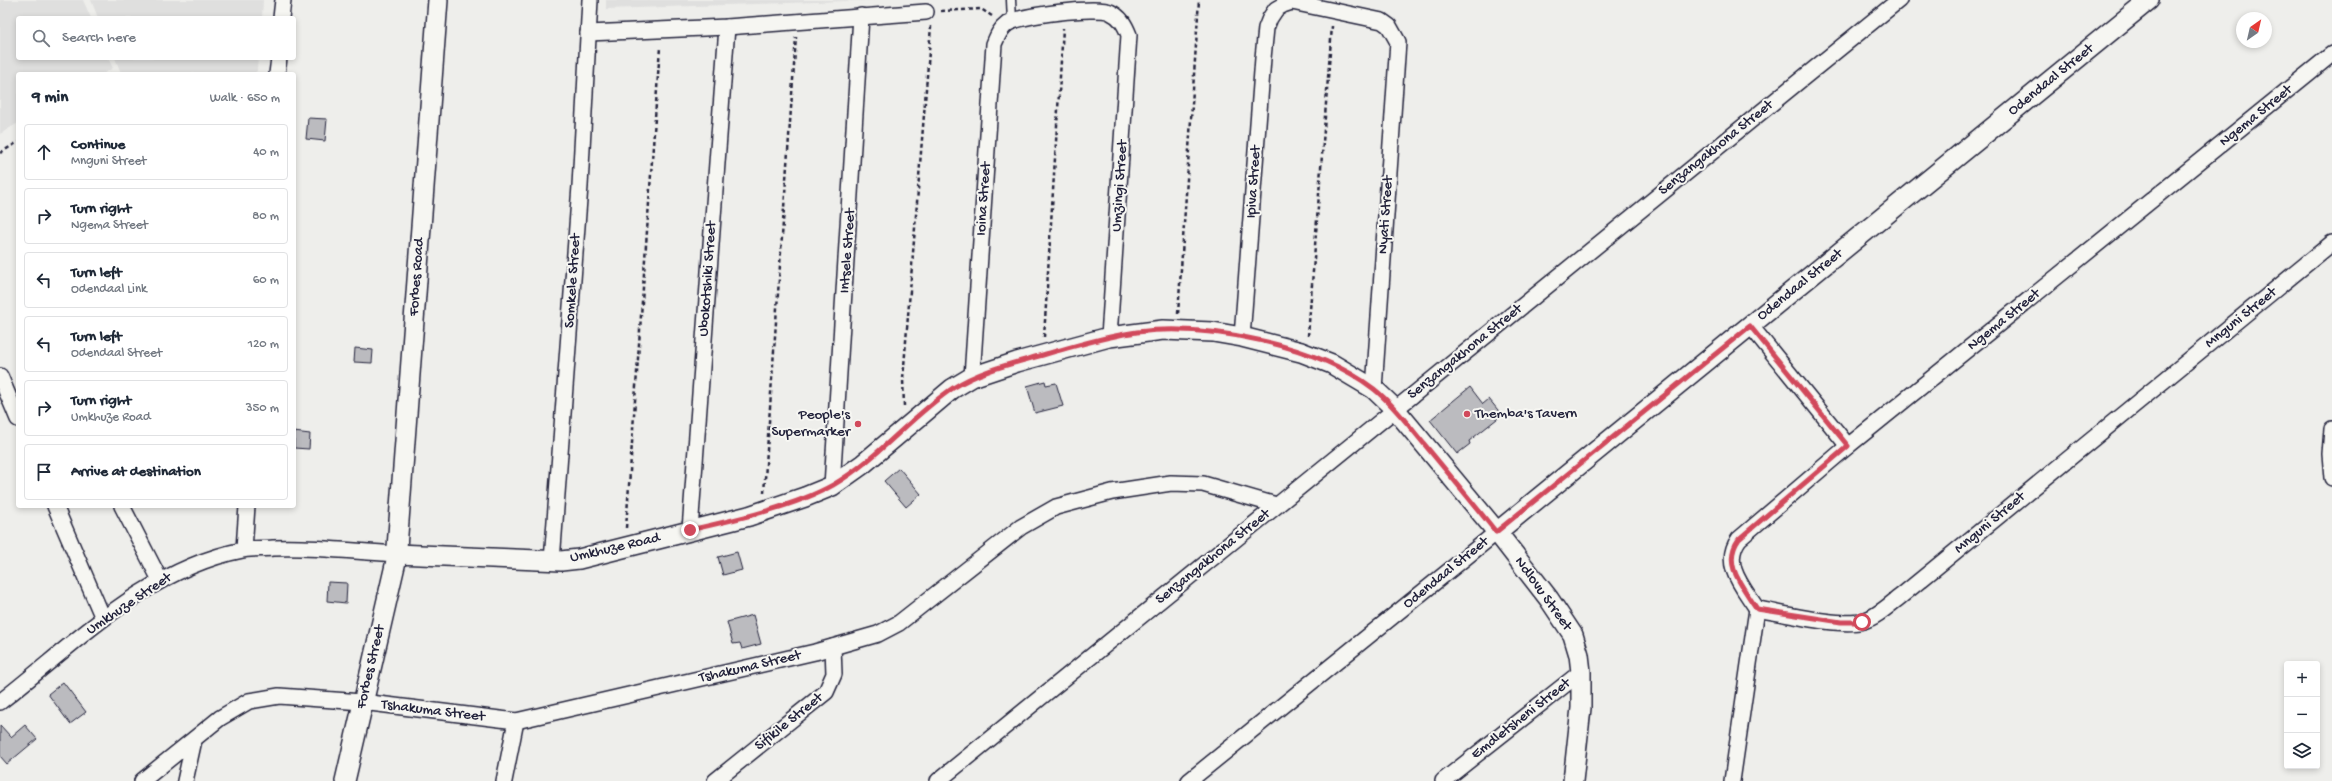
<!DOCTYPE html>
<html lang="en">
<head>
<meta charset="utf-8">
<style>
	body { margin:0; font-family:"Gochi Hand",sans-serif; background:#f6f6f7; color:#1f2937 }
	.controls { position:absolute; right:12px; bottom:12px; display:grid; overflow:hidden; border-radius:4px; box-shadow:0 2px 6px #0003 }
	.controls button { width:36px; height:36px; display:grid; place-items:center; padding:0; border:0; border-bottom:1px solid #e0e1e3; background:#fff; color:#1f2937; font:20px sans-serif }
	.compass { position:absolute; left:2236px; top:12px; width:36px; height:36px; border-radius:50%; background:#fff; box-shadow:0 2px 6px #0003; rotate:34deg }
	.stop { position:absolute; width:12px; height:12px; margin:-9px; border:3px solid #d1495b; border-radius:50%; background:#fff }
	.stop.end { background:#d1495b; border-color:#fff; box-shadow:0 1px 4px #0008 }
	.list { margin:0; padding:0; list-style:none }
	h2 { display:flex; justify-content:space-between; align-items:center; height:52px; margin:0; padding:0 16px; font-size:17px }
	h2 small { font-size:13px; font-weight:400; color:#747a83 }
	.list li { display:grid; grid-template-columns:26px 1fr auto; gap:12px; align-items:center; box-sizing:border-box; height:56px; margin:0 8px 8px; padding:0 8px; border:1px solid #e0e1e3; border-radius:4px }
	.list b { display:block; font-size:15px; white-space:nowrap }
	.list p { margin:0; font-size:13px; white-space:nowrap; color:#747a83 }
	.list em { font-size:13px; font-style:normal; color:#747a83 }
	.icon { flex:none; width:22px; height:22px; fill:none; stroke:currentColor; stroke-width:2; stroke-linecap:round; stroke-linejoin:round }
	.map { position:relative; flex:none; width:2332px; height:781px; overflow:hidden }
	.search { position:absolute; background:#fff; box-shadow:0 2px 6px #0003; left:16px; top:16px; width:280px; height:44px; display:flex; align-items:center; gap:10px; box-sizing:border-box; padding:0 14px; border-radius:4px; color:#747a83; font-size:15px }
	.panel { position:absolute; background:#fff; box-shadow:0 2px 6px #0003; left:16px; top:72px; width:280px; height:436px; border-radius:4px }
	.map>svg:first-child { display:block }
	.built { fill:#dfdfde }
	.building { fill:#bbbbbf; stroke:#22223b }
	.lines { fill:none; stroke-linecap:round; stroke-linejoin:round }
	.service-casing { stroke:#22223b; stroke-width:11 }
	.minor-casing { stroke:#22223b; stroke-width:18 }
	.tertiary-casing { stroke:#22223b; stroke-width:22 }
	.path { stroke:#22223b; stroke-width:2.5; stroke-dasharray:4 3; stroke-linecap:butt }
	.service { stroke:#f6f6f2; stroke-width:8 }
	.minor { stroke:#f6f6f2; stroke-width:15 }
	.tertiary { stroke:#f6f6f2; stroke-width:19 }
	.route { stroke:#d1495b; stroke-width:5 }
	.poi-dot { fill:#d1495b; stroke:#f6f6f2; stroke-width:1.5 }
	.labels { text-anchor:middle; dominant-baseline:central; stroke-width:4; stroke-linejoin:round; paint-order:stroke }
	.street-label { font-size:15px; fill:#22223b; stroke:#f6f6f2 }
	.poi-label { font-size:15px; fill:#22223b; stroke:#f6f6f2; text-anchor:start }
</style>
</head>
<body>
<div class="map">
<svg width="2332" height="781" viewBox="0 0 2332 781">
	<rect width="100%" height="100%" fill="#eeeeeb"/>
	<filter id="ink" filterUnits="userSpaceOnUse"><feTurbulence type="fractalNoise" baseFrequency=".025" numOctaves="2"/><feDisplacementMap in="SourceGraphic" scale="8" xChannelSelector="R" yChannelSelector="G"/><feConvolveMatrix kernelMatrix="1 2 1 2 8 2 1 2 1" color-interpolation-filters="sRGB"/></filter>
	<g filter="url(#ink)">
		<!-- built -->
		<g class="built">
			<path d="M0 0H83L91 18H18V58H108L113 68 103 74H18V123L0 134Z"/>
			<path d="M91 0H263L262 18H98Z"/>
			<path d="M606 0H875L606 9Z"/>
			<path d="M115 58H258L257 71 254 74 121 73Z"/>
		</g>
		<!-- building -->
		<g class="building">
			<path d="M308 118 327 119 325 141 306 139Z"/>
			<path d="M355 348 373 350 372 363 354 362Z"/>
			<path d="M1045 381 1046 385 1056 383 1063 406 1035 413 1027 386Z"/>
			<path d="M1470 387 1483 404 1489 399 1502 415 1469 441 1470 444 1457 454 1430 420Z"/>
			<path d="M294 432 310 434 309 449 294 448Z"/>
			<path d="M899 468 921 494 906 507 884 481Z"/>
			<path d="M737 552 742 570 723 575 718 557Z"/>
			<path d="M328 582 347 583 346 603 327 601Z"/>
			<path d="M753 615 761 644 742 649 740 643 733 644 727 622Z"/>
			<path d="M63 682 86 712 70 724 48 694Z"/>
			<path d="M0 725 11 737 25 725 37 739 7 764 0 756Z"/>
		</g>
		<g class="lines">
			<defs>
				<path id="service" d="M1011 0 1012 21"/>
				<g id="minor">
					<path d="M281 18 283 0"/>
					<path d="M588 33 727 27 926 12"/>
					<path d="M277 74 279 58"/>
					<path d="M1750 325 1848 446"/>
					<path d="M1242 337 1263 58 1266 28 1270 18 1276 9 1283 5 1292 2 1382 21 1389 26 1398 42 1374 389"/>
					<path d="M0 376 18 419"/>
					<path d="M972 377 994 44C997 37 1000 29 1007 24 1018 15 1098 6 1110 12 1121 17 1125 25 1129 35L1109 337"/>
					<path d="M2332 429 2330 454 2332 478"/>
					<path d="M832 486 861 16"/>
					<path d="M55 506 103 618"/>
					<path d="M122 506 160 580"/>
					<path d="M690 530 727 27"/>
					<path d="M244 549 247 506"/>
					<path d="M552 561 580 186 590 0"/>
					<path d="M1757 609C1743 587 1721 564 1739 539L1848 446 2332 54"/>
					<path d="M1757 609C1782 613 1841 628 1863 621 1877 617 1889 605 1901 596L2332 243"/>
					<path d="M0 702C75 644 146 569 243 550 252 548 263 549 273 548 315 546 355 552 397 554"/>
					<path d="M142 781 220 718 249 701 279 696 362 702 516 721 815 652 878 634 899 623 1021 527 1056 507 1112 492 1171 483 1203 484 1276 505"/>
					<path d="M185 781 194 740"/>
					<path d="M504 781 516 721"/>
					<path d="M715 781 826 692 834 674 833 647"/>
					<path d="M938 781 1899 0"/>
					<path d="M1189 781 1497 532"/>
					<path d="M1443 781 1581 672"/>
					<path d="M1732 781 1757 609"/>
				</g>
				<g id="tertiary">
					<path d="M1497 532 2149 0"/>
					<path d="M397 554 561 561 579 559 749 516 805 497 832 486 863 464 952 389 972 377 1017 362 1109 337 1163 330 1213 332 1242 337 1301 352 1332 364 1374 389 1395 409 1497 532 1549 599 1573 635 1579 655 1581 672V708L1573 781"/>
					<path d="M345 781 396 561 438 0"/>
				</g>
			</defs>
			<!-- service casing -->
			<use href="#service" class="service-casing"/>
			<!-- minor casing -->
			<use href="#minor" class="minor-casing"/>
			<!-- tertiary casing -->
			<use href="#tertiary" class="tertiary-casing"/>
			<!-- path -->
			<g class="path">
				<path d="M941 11 981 9 992 16"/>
				<path d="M0 153 18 142"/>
				<path d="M1178 314 1199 0"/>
				<path d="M1308 336 1332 26"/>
				<path d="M1044 337 1063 28"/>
				<path d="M904 406 903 379 931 26"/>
				<path d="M764 493 796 37"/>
				<path d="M626 528 660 47"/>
			</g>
			<!-- service -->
			<use href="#service" class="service"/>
			<!-- minor -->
			<use href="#minor" class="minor"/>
			<!-- tertiary -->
			<use href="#tertiary" class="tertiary"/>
		</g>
	</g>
	<g class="lines" filter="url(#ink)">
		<!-- route -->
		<path class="route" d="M690 530C733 520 794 507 833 485 878 459 911 416 953 388 981 370 1015 363 1046 354 1076 346 1106 336 1137 332 1209 323 1317 345 1374 389 1394 405 1409 426 1425 445 1449 474 1473 503 1496 532L1750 326 1848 446 1739 539C1721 564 1743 587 1757 609L1841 622H1862"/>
	</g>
	<!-- markers -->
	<g class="poi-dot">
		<circle cx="1467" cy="414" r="4"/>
		<circle cx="858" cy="424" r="4"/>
	</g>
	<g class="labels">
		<!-- street labels -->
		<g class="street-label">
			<text transform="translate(2051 80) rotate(-39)">Odendaal Street</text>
			<text transform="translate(2256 116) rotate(-39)">Ngema Street</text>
			<text transform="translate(1716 148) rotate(-39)">Senzangakhona Street</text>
			<text transform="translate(1254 182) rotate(-86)">Ipiva Street</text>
			<text transform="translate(1120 186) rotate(-86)">Umzingi Street</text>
			<text transform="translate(984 199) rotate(-86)">Ioina Street</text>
			<text transform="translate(1386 215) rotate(-86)">Nyati Street</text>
			<text transform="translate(848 251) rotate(-86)">Intsele Street</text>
			<text transform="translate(417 277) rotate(-86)">Forbes Road</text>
			<text transform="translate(708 279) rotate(-86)">Ubokotshiki Street</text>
			<text transform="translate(573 281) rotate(-86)">Somkele Street</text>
			<text transform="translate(1800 285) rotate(-39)">Odendaal Street</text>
			<text transform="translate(2241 318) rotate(-39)">Mnguni Street</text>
			<text transform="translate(2004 320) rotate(-39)">Ngema Street</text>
			<text transform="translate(1465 352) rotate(-39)">Senzangakhona Street</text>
			<text transform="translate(1990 523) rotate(-40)">Mnguni Street</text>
			<text transform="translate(615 548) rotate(-13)">Umkhuze Road</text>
			<text transform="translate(1213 557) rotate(-39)">Senzangakhona Street</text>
			<text transform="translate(1446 573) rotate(-39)">Odendaal Street</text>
			<text transform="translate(1543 594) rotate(54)">Ndlovu Street</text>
			<text transform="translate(129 604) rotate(-34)">Umkhuze Street</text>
			<text transform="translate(371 667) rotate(-77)">Forbes Street</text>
			<text transform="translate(750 667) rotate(-13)">Tshakuma Street</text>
			<text transform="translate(433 711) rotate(7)">Tshakuma Street</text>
			<text transform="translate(1521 719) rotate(-38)">Emdletsheni Street</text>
			<text transform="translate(789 722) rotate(-39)">Sifikile Street</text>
		</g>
		<!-- poi labels -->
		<g class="poi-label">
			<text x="1475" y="414">Themba's Tavern</text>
			<text x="850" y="415" text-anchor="end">People's<tspan x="850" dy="17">Supermarker</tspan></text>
		</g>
	</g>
</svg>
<div class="controls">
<button>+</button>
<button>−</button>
<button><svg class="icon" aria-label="layers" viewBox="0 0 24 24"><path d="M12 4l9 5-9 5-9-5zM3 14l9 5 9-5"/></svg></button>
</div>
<svg class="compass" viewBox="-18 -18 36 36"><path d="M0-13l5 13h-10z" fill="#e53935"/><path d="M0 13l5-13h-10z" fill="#747a83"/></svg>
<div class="stop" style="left:1862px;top:622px"></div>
<div class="stop end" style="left:690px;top:530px"></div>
<div class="search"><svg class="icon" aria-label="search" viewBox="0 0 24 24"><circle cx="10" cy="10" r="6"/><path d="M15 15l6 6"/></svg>Search here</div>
<section class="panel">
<h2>9 min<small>Walk · 650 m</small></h2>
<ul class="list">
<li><svg class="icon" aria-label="ahead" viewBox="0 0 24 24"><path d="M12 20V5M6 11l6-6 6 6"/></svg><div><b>Continue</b><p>Mnguni Street</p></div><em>40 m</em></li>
<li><svg class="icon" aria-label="right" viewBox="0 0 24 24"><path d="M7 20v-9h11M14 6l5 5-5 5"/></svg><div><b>Turn right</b><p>Ngema Street</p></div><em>80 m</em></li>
<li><svg class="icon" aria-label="left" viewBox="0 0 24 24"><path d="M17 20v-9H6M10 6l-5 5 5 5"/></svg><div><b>Turn left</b><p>Odendaal Link</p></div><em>60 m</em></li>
<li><svg class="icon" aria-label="left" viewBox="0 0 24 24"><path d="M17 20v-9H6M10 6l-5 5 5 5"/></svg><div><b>Turn left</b><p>Odendaal Street</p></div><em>120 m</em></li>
<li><svg class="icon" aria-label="right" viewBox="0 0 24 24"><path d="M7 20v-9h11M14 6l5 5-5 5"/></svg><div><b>Turn right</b><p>Umkhuze Road</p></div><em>350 m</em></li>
<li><svg class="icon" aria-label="arrive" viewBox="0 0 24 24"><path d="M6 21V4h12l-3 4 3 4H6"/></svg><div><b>Arrive at destination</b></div></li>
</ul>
</section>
</div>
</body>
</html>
